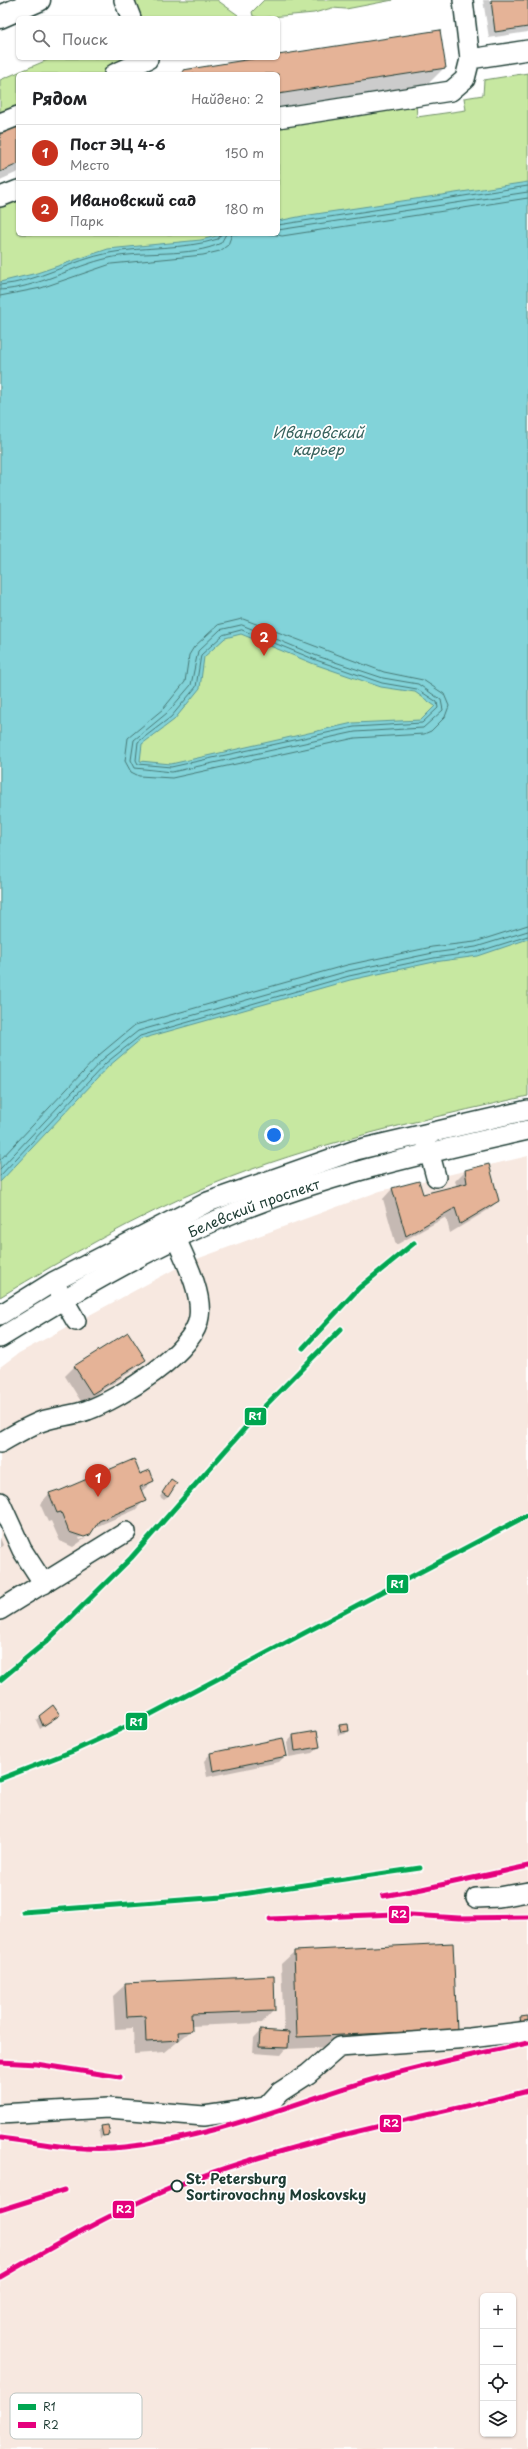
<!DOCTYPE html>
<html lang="ru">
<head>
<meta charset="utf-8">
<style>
	body { margin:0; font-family:"Playpen Sans",sans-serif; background:#f2f2f2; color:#202124 }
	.controls { position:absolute; right:12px; bottom:12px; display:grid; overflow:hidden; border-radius:6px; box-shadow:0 1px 3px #0004 }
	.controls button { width:36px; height:36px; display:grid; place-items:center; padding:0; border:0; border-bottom:1px solid #e0e0e0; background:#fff; color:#202124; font:20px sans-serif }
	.you { position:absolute; left:274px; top:1135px; width:14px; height:14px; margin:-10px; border:3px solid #fff; border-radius:50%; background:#1a73e8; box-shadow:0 0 0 6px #1a73e833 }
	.badge { display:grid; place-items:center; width:26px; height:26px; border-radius:50%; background:#c8321e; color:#fff; font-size:13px; font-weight:700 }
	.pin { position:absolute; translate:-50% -33px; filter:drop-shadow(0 1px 2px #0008) }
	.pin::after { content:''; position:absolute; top:21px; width:14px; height:12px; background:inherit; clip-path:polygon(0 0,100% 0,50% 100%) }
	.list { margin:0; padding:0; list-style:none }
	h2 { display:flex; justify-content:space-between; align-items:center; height:52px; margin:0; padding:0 16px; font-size:17px }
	h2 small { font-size:13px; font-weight:400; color:#757577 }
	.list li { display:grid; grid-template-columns:26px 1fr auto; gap:12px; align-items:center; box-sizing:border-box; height:56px; padding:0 16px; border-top:1px solid #e0e0e0 }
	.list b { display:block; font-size:15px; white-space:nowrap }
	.list p { margin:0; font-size:13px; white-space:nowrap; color:#757577 }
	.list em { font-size:13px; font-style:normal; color:#757577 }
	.icon { flex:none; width:22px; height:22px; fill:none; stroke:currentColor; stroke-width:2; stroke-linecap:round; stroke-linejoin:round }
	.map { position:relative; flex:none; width:528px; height:2449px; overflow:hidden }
	.search { position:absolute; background:#fff; box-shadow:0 1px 3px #0004; left:16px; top:16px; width:264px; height:44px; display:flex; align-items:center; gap:10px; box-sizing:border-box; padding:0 14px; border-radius:6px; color:#757577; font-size:15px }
	.panel { position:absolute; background:#fff; box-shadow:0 1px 3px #0004; left:16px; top:72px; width:264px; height:164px; border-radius:6px }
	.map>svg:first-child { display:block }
	.built { fill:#f7e8e0; fill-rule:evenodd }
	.green { fill:#c7e8a1; stroke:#73926a }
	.water { fill:#82d3d9; stroke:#5a9797; fill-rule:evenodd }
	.shadow { fill:#0003 }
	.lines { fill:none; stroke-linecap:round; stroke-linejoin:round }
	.shore { stroke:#477976; stroke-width:1 }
	.building { fill:#e5b397; stroke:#1f3d34 }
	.minor-casing { stroke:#1f3d34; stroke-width:22 }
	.major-casing { stroke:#1f3d34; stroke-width:25 }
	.minor { stroke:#fff; stroke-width:19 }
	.major { stroke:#fff; stroke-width:22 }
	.rail-1-casing { stroke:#fff; stroke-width:8 }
	.rail-2-casing { stroke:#fff; stroke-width:8 }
	.rail-1 { stroke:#00a651; stroke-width:5 }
	.rail-2 { stroke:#e5007d; stroke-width:5 }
	.stop-dot { fill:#fff; stroke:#1f3d34; stroke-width:2 }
	.labels { text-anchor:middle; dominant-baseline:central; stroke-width:3.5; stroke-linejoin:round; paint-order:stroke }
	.street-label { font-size:14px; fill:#1f3d34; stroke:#fff }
	.stop-label { font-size:14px; font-weight:bold; fill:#1f3d34; stroke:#fff; text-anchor:start }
	.water-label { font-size:15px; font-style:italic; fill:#38625d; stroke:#fff }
	.key { fill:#fff; stroke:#bcc5c2; stroke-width:1 }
	.key-label { font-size:11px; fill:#1f3d34 }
	.line-badge { stroke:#fff; stroke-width:1.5 }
	.badge-label { font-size:11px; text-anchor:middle; font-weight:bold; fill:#fff }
</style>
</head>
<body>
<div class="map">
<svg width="528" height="2449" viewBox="0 0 528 2449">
	<rect width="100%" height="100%" fill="#fff"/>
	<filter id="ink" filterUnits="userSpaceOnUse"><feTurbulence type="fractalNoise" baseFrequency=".025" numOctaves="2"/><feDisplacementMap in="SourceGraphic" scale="8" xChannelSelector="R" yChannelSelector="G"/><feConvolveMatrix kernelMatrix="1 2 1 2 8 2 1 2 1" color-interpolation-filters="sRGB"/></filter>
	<g filter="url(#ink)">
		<!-- built -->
		<path class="built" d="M528 1156V2449H0V1367L19 1353 186 1263 380 1191ZM483 2296H513V2434H483Z"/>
		<!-- green -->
		<g class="green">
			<path d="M132 0H217L238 15 234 18H139Z"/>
			<path d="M264 0H393L346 9 332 8 314 13 260 18 253 16 252 12Z"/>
			<path d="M52 58H140L103 74H18V111L0 119V80Z"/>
			<path d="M528 73V1096C421 1120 313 1143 211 1185 138 1216 68 1256 0 1297V203L18 195V234H278V125L416 104 417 117 466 110 464 98 483 95 484 80Z"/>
		</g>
		<!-- water -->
		<path class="water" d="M528 182V939L478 956 434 962 350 980 141 1039 109 1066 0 1182V282L37 273 108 249 201 240 224 234H278V221L303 216ZM241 634 314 664 381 687 415 692 435 706 421 720 353 723 171 764 140 761 142 744 174 720 200 688 204 657 225 638Z"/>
		<!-- shadow -->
		<g class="shadow">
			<path d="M483 0H528V32L489 38Z"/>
			<path d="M278 56 445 67 428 84 278 107V74H180L183 70 264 58H278Z"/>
			<path d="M18 123V172L0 180V131Z"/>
			<path d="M489 1165 498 1201 488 1210 450 1233 446 1217 396 1245 383 1199 392 1189 422 1195 457 1187 455 1181 465 1171Z"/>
			<path d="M128 1333 145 1360 135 1369 82 1403 65 1376 74 1367Z"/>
			<path d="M139 1476 153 1481 141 1492 145 1500 135 1510 93 1528 86 1537V1535L79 1538 80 1540 86 1538 73 1547 60 1541 51 1521 48 1522 40 1504 49 1494 57 1491 58 1493Z"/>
			<path d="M169 1483 168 1497 164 1500 160 1497Z"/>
			<path d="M0 1538 3 1545 0 1548Z"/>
			<path d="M59 1715 56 1718 40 1729 36 1720 39 1717Z"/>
			<path d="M340 1726 348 1731 345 1734 338 1735 337 1729Z"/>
			<path d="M293 1736 319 1747 312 1753 289 1757 287 1743Z"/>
			<path d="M210 1754 286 1755 279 1762 207 1777 204 1761Z"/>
			<path d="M452 1944 444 2042 286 2049 281 2055 253 2053 254 2038 260 2031 284 2032 281 1964 294 1952Z"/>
			<path d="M126 1984 274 2010 262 2023 191 2026V2031L165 2052 134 2054 133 2028 115 2029 113 1996Z"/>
			<path d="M528 2017 518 2027V2021L521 2018Z"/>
			<path d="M102 2127 109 2134 100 2138 99 2130Z"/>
		</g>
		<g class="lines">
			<!-- shore -->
			<g class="shore">
				<path d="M278 225 528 186"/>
				<path d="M278 230 528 192"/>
				<path d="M272 234 282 236 528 198"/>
				<path d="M0 285C38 282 72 260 109 253 145 246 183 250 218 239L221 234"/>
				<path d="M0 290C38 288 72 266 109 258 142 250 191 258 221 243L226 234"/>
				<path d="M0 296 41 288 111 264 203 255 220 251 228 245 232 234"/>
				<path d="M243 619 384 672 423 680 444 694 449 706 445 717 431 731 424 734 355 738 172 778 139 776 131 772 125 761 128 738 163 709 185 682 189 655 194 647 218 625Z"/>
				<path d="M242 625 317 656 383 678 418 684 441 700 443 710 423 728 355 732 172 772 135 768 131 760 134 740 167 713 191 685 198 651 220 630Z"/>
				<path d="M242 630 316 660 382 683 417 689 437 702 438 708 422 723 354 727 171 767 138 764 136 760 138 742 171 717 196 687 201 655 223 635Z"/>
				<path d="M0 1160 99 1055 135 1025 347 965 432 947 475 942 528 925"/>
				<path d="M0 1169 103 1059 138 1031 348 971 433 953 476 947 528 931"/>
				<path d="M0 1176 106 1063 140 1036 349 976 434 958 477 952 528 936"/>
			</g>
		</g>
		<!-- building -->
		<g class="building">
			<path d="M491 0H528V27L495 32Z"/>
			<path d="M440 30 446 68 278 94V74H183V70L258 58H278V55Z"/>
			<path d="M18 122V164L0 172V130Z"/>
			<path d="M489 1164 499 1201 460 1224 455 1208 406 1236 392 1188 419 1181 423 1194 467 1183 465 1170Z"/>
			<path d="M128 1332 146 1360 92 1394 74 1366Z"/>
			<path d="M134 1459 140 1474 150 1470 154 1481 140 1487 146 1501 99 1521 90 1535 84 1537 69 1532 61 1512 57 1513 49 1493 58 1490 59 1491Z"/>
			<path d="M171 1479 177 1483 168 1497 162 1493Z"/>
			<path d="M53 1705 60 1715 43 1726 39 1716Z"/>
			<path d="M348 1724 349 1731 341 1732 339 1725Z"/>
			<path d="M317 1731 320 1747 295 1751 293 1735Z"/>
			<path d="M283 1738 287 1756 213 1771 210 1753Z"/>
			<path d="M453 1943 457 2030 297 2037 294 1951Z"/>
			<path d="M274 1976 275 2011 191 2014 192 2031 178 2032 179 2040 146 2042 145 2016 127 2017 125 1983Z"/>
			<path d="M528 2016V2024H521L520 2017Z"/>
			<path d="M260 2030 289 2032 288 2048 259 2047Z"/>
			<path d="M108 2125 110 2135 103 2136 101 2126Z"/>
		</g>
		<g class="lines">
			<defs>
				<g id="minor">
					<path d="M124 0 131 18"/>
					<path d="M463 0 470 59"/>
					<path d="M114 74 148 59"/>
					<path d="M278 118 451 91 465 79 470 59 528 50"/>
					<path d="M0 123 18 116"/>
					<path d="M0 197 18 190"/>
					<path d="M426 1140 436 1177"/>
					<path d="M57 1288 76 1321"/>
					<path d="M0 1315 53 1282 208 1202 356 1150 528 1110"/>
					<path id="s1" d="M0 1338C68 1296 138 1254 212 1222 313 1178 421 1154 528 1130"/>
					<path d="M0 1443C14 1435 31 1424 46 1420 60 1416 75 1415 88 1410 119 1399 195 1352 199 1317 203 1290 181 1252 171 1227"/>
					<path d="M0 1502 22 1550 44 1584"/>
					<path d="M0 1610 126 1532"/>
					<path d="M476 1898 499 1897 528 1892"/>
					<path d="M0 2114 108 2108 204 2116 266 2107 280 2092 308 2074 339 2047 470 2038 528 2031"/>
				</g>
				<path id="major" d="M0 17 39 0"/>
			</defs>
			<!-- minor casing -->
			<use href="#minor" class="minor-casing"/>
			<!-- major casing -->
			<use href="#major" class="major-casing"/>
			<!-- minor -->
			<use href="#minor" class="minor"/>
			<!-- major -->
			<use href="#major" class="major"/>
			<defs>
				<g id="rail-1">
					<path d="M303 1348 359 1288 414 1243"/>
					<path d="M0 1680 47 1641 131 1558 260 1411 341 1329"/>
					<path d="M0 1779 73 1751 134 1723 528 1515"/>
					<path d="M23 1912 222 1897 420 1868"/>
				</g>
				<g id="rail-2">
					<path d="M383 1896 422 1889 528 1866"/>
					<path d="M270 1919 395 1914 459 1918 528 1917"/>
					<path d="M0 2062 36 2064 120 2077"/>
					<path d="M0 2138C41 2143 82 2152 124 2147 202 2139 274 2111 348 2087 407 2068 468 2056 528 2043"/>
					<path d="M0 2210 64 2190"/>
					<path d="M0 2277C64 2240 128 2203 197 2178 304 2139 418 2119 528 2091"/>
				</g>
			</defs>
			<!-- rail-1 casing -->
			<use href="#rail-1" class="rail-1-casing"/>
			<!-- rail-2 casing -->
			<use href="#rail-2" class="rail-2-casing"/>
			<!-- rail-1 -->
			<use href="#rail-1" class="rail-1"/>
			<!-- rail-2 -->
			<use href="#rail-2" class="rail-2"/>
		</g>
	</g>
	<!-- markers -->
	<circle class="stop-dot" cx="177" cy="2186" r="5.5"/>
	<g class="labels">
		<!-- street labels -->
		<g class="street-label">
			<text stroke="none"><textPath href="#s1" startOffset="286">Белевский проспект</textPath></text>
		</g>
		<!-- stop labels -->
		<g class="stop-label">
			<text x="186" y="2178">St. Petersburg<tspan x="186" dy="16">Sortirovochny Moskovsky</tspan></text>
		</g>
		<!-- water labels -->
		<g class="water-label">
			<text x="318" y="431">Ивановский<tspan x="318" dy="17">карьер</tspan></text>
		</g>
	</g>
	<!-- legend -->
	<rect x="10" y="2393" width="132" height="46" rx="6" class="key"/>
	<rect x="18" y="2404" width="18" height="6" fill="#00a651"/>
	<rect x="18" y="2422" width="18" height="6" fill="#e5007d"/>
	<g class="key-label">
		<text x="43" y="2411">R1</text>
		<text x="43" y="2429">R2</text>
	</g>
	<g class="line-badge">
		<rect x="244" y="1407" width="23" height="19" rx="4" fill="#00a651"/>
		<rect x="386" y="1574" width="23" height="20" rx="4" fill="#00a651"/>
		<rect x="125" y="1712" width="23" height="19" rx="4" fill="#00a651"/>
		<rect x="388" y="1905" width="22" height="19" rx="4" fill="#e5007d"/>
		<rect x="379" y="2114" width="23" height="19" rx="4" fill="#e5007d"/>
		<rect x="112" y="2200" width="23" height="19" rx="4" fill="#e5007d"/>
	</g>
	<g class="badge-label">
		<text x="255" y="1420">R1</text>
		<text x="397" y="1588">R1</text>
		<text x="136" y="1726">R1</text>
		<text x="399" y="1918">R2</text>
		<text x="391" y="2127">R2</text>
		<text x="124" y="2213">R2</text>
	</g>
</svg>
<div class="controls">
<button>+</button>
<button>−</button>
<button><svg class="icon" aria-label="locate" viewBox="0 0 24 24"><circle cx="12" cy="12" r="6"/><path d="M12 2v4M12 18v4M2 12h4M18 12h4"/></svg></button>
<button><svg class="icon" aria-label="layers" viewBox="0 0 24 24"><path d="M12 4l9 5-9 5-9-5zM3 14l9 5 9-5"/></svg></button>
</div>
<div class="you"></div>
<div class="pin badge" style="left:98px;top:1497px">1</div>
<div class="pin badge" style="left:264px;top:656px">2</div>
<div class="search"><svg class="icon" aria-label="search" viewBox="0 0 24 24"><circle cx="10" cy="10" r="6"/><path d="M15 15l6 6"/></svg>Поиск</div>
<section class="panel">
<h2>Рядом<small>Найдено: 2</small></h2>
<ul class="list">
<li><span class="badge">1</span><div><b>Пост ЭЦ 4-6</b><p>Место</p></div><em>150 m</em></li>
<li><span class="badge">2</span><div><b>Ивановский сад</b><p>Парк</p></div><em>180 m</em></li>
</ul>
</section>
</div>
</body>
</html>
